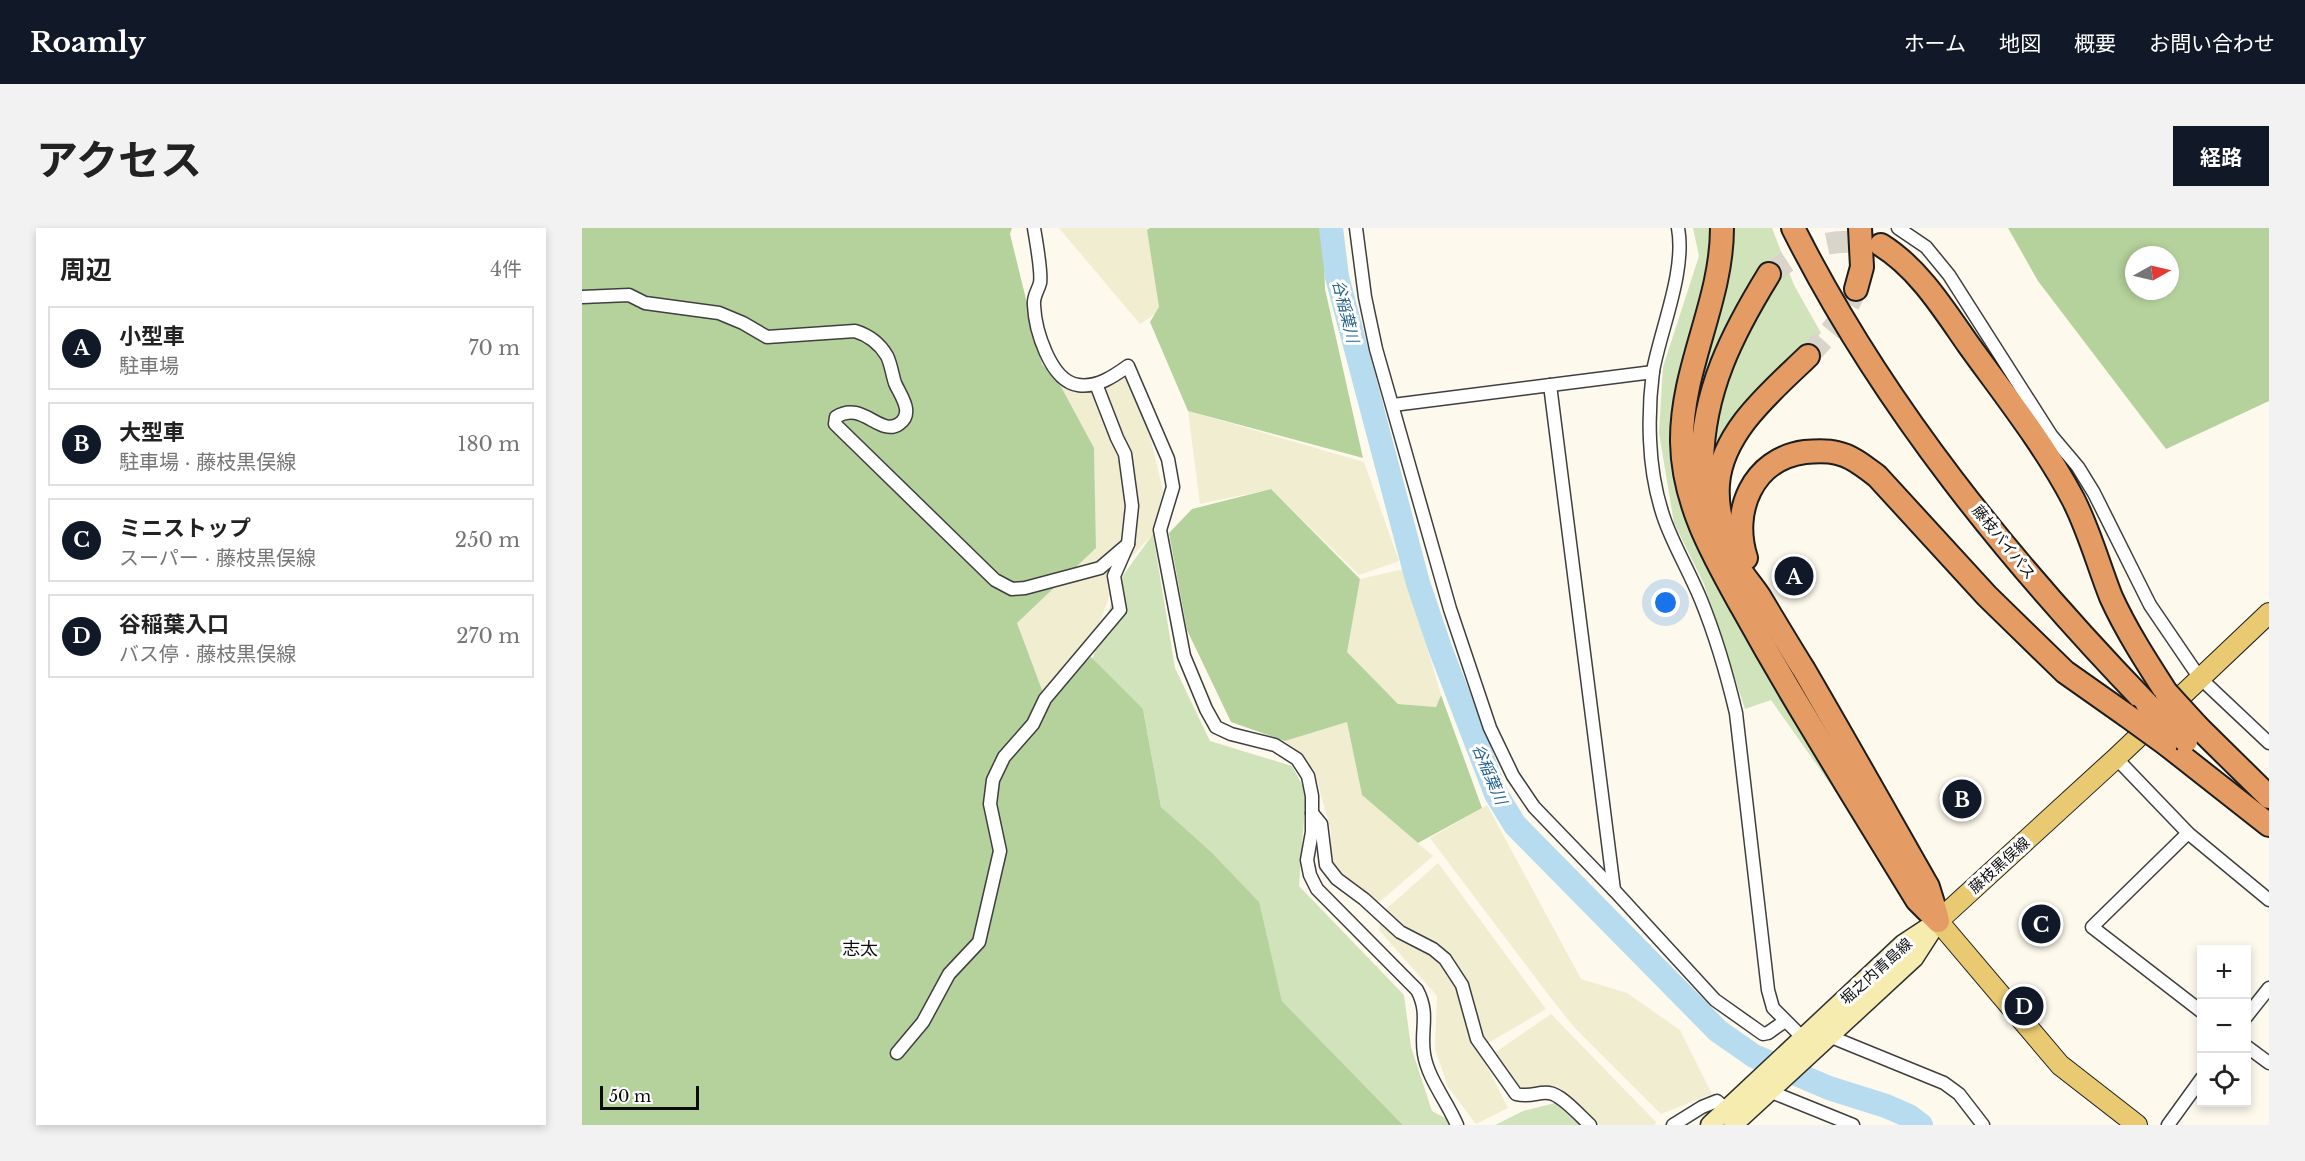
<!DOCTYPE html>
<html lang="ja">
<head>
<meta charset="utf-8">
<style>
	body { margin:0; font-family:"Libre Baskerville","Noto Sans JP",serif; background:#f2f2f2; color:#222 }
	.controls { position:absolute; right:18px; bottom:18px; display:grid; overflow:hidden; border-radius:0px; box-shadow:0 3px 9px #0003 }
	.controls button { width:54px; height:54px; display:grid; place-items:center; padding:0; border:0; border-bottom:2px solid #e0e0e0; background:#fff; color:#222; font:30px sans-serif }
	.compass { position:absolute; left:1543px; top:18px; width:54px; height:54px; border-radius:50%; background:#fff; box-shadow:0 3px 9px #0003; rotate:82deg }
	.scale { position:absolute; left:18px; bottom:15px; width:99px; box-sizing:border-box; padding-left:6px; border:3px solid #0c0c0c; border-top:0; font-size:16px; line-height:21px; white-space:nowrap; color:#0c0c0c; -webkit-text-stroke:4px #fff; paint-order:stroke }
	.you { position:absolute; left:1084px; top:375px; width:21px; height:21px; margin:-15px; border:4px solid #fff; border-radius:50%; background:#1a73e8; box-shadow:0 0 0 9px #1a73e833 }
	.badge { display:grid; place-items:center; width:39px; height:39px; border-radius:50%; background:#111827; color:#fff; font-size:20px; font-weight:700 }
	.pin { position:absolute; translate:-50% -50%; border:3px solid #fff; box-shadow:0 2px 6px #0006 }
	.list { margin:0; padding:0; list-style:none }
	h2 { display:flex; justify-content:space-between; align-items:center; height:78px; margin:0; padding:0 24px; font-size:26px }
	h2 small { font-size:20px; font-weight:400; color:#767676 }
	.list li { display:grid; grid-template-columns:39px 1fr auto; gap:18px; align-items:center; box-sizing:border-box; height:84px; margin:0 12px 12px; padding:0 12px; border:2px solid #e0e0e0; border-radius:0px }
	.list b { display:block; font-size:22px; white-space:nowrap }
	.list p { margin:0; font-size:20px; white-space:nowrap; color:#767676 }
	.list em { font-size:20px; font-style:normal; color:#767676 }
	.icon { flex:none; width:33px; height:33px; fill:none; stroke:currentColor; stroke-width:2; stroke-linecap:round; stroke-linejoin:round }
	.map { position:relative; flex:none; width:1687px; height:897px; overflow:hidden; border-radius:0px }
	header { display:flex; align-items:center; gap:36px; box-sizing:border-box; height:84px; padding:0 30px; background:#111827; color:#fff }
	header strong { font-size:28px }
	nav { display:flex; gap:33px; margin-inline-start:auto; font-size:21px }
	.intro { display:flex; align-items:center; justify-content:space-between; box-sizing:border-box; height:144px; padding:0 36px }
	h1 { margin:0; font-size:42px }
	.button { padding:15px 27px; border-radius:0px; background:#111827; color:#fff; font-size:21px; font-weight:700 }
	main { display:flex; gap:36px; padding:0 36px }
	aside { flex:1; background:#fff; border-radius:0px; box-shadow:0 3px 9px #0003 }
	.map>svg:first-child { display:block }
	.farmland { fill:#f0edd0 }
	.green { fill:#d1e3bb }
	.forest { fill:#b6d29c; fill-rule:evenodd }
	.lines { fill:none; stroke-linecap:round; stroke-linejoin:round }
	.river { stroke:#b7dbef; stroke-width:24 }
	.motorway-tunnel { stroke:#d9d5cb; stroke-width:22; stroke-dasharray:22 11; stroke-linecap:butt }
	.minor-casing { stroke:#3f3f3f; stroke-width:15 }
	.secondary-casing { stroke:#2e2e2e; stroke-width:21 }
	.primary-casing { stroke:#1d1d1d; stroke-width:22 }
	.motorway-casing { stroke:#1d1d1d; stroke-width:26 }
	.minor { stroke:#fff; stroke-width:12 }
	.secondary { stroke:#f6ecaf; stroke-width:18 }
	.primary { stroke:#e9c971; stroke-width:20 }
	.motorway { stroke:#e49c64; stroke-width:22 }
	.motorway-bridge-casing { stroke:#1d1d1d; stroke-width:26; stroke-linecap:butt }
	.motorway-bridge { stroke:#e49c64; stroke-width:22 }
	.labels { text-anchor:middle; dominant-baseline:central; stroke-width:6; stroke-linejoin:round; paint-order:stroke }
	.street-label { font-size:15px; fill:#0c0c0c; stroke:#fff }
	.water-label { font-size:16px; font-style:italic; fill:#24638f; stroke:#fff }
	.quarter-label { font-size:18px; fill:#0c0c0c; stroke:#fff }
</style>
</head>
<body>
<header>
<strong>Roamly</strong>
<nav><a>ホーム</a><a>地図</a><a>概要</a><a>お問い合わせ</a></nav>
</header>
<div class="intro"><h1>アクセス</h1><a class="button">経路</a></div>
<main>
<aside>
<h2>周辺<small>4件</small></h2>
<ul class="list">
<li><span class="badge">A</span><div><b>小型車</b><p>駐車場</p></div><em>70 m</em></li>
<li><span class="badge">B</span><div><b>大型車</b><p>駐車場 · 藤枝黒俣線</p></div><em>180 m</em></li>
<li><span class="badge">C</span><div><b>ミニストップ</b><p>スーパー · 藤枝黒俣線</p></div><em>250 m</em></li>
<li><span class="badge">D</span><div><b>谷稲葉入口</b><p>バス停 · 藤枝黒俣線</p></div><em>270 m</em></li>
</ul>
</aside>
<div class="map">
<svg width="1687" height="897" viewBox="0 0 1687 897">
	<rect width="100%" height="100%" fill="#fdf9ed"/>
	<!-- farmland -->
	<g class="farmland">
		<path d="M477 0H568L565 2 582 80 558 96Z"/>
		<path d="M544 148 568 208 581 263 571 306 538 341 508 419 463 471 435 395 514 320 512 223 477 155 512 162Z"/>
		<path d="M606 183 782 234 817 333 777 347 689 261 618 276Z"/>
		<path d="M822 341 859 467 854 479 816 476 764 424 778 351Z"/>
		<path d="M765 494 780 567 851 628 795 676 749 635V603L732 542 703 513Z"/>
		<path d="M905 577 999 751 1045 765 1098 802 1130 866 1079 886 993 800 971 773 848 610Z"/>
		<path d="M856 635 964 781 896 821 926 880 894 896 866 859 853 821 855 768 797 702 802 683Z"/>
		<path d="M969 786 1074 894 1073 897H1017L975 858 940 861 911 826Z"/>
	</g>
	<!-- green -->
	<g class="green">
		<path d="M1111 0H1131L1132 33 1094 215 1264 578 1189 472 1163 481 1122 356 1092 295 1077 205 1081 139 1117 28Z"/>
		<path d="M1144 0H1190L1212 57 1239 105 1175 170 1132 249 1125 211 1184 42 1116 235 1105 189Z"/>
		<path d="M571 306 593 440 628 513 710 538 724 564 717 658 822 767 829 819 850 883 876 897H821L700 773 676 674 579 579 561 481 508 438 537 353Z"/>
		<path d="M973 875 997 897H913L941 883Z"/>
	</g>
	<!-- forest -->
	<g class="forest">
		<path d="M0 0H430L428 6 460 136 477 155 512 220 514 320 435 395 463 470 509 429 561 481 579 579 630 625 677 674 700 773 821 897H0Z"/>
		<path d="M568 0H741L743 61 781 230 606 183 568 94 577 79 565 2Z"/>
		<path d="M1426 0H1687V173L1584 221 1456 53ZM1552 27H1588V63H1552Z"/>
		<path d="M689 261 778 351 765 424 816 476 854 479 859 467 900 580 836 615 780 567 765 494 703 513 649 494 605 402 587 305 610 281Z"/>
	</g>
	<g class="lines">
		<!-- river -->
		<path class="river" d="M749 0 755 49 836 355 858 420 914 566 933 597 1136 803 1172 828 1247 860 1304 878 1327 888 1339 897"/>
		<!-- motorway-tunnel -->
		<g class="motorway-tunnel">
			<path d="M1187 46C1227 18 1246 8 1297 17"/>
			<path d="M1226 128C1246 107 1263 89 1274 61"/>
		</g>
		<defs>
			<g id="minor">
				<path d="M452 0C454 12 460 45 458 55 456 63 451 68 452 77 453 101 468 153 496 157 515 160 532 148 546 138L586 231 591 259 578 302 602 428 624 481 634 499 649 506 693 517 715 531 726 548 730 568V604L725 632 728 647 735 661 835 762C848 786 838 802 842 826 846 851 865 873 875 897"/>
				<path d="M774 0 783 69 794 121 868 381 908 500 931 548 952 579 1032 662 1133 772 1181 806 1186 805 1203 793"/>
				<path d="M1096 0C1104 43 1079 100 1071 143 1068 166 1067 189 1068 212 1069 238 1074 268 1083 293 1093 320 1108 345 1119 372 1134 409 1145 447 1154 485L1186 762 1191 780 1221 810"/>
				<path d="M1316 0 1344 19 1367 47 1469 207 1496 239 1512 265 1568 377 1617 449 1687 515"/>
				<path d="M0 69 47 67 63 75 137 85 161 95 185 109 273 103C286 107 298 116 305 128 309 136 310 146 313 155 318 167 333 185 317 196 298 209 280 172 254 189L253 196 413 352 430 361 443 360 518 340 546 316"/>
				<path d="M968 157 1032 662"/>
				<path d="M811 177 1071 144"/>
				<path d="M1534 530 1606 605 1687 672"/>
				<path d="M730 585 739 596 744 637 755 651 782 671 818 704 851 721 863 731 880 757 895 811 934 866C950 870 956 863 967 865 979 866 998 888 1008 897"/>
				<path d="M1606 605 1510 699 1620 784"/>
				<path d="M1664 789 1687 760"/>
				<path d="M1242 806 1362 855 1377 866 1401 897"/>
				<path d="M1664 818 1687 835"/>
				<path d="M315 825 341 794 367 746 397 714 418 623 408 576 411 552 422 529 451 496 463 471 538 382 532 348 546 316 550 278 543 226 535 210 514 156"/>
				<path d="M1187 863 1271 897"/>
				<path d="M1091 897 1120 879 1135 873 1144 881"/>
				<path d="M1586 897 1620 850"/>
			</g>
			<g id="secondary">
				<path d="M1128 897 1321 716 1356 693"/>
				<path d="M1151 897 1332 730 1352 699"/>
			</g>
			<path id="primary" d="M1555 897 1478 837 1356 693 1534 530 1687 385"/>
			<g id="motorway">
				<path d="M1140 0C1140 74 1099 140 1100 214 1101 275 1131 327 1160 379 1181 417 1203 455 1226 493 1262 553 1298 612 1335 672L1356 693"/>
				<path d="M1211 0C1300 177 1428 334 1565 476"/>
				<path d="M1299 17C1336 40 1361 80 1386 116 1422 166 1462 216 1491 271 1507 302 1516 336 1529 369 1544 402 1564 433 1584 464"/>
				<path d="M1274 61 1280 39 1278 0"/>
				<path d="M1226 128C1191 162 1140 203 1136 256 1134 282 1143 311 1154 335 1160 347 1170 357 1177 368 1192 393 1207 418 1222 442 1264 514 1305 587 1346 659L1355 688"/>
				<path d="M1123 281C1122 266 1119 250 1120 235 1121 163 1150 106 1187 46"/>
				<path d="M1164 330C1149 284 1170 231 1223 224 1233 223 1244 222 1255 225 1270 228 1283 239 1295 248L1405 368 1483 444 1544 487"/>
				<path d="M1616 499 1687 569"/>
				<path d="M1584 516 1687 597"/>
			</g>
		</defs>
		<!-- minor casing -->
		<use href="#minor" class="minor-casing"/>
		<!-- secondary casing -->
		<use href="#secondary" class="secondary-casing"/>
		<!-- primary casing -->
		<use href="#primary" class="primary-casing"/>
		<!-- motorway casing -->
		<use href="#motorway" class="motorway-casing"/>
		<!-- minor -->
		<use href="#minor" class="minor"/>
		<!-- secondary -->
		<use href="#secondary" class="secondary"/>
		<!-- primary -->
		<use href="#primary" class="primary"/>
		<!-- motorway -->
		<use href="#motorway" class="motorway"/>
		<defs>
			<g id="motorway-bridge">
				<path d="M1584 464 1616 499"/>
				<path d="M1565 476 1604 513"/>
				<path d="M1544 487 1584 516"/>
			</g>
		</defs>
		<!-- motorway-bridge casing -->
		<use href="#motorway-bridge" class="motorway-bridge-casing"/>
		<!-- motorway-bridge -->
		<use href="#motorway-bridge" class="motorway-bridge"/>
	</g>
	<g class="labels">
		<!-- street labels -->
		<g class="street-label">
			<text transform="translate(1422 314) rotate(51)">藤枝バイパス</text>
			<text transform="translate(1417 637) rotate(-42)">藤枝黒俣線</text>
			<text transform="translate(1294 743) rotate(-42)">堀之内青島線</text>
		</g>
		<!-- water labels -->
		<g class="water-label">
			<text transform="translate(764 83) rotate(76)">谷稲葉川</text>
			<text transform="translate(908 546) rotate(67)">谷稲葉川</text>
		</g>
		<!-- quarter labels -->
		<g class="quarter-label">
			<text x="278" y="721">志太</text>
		</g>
	</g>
</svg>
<div class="controls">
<button>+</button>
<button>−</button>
<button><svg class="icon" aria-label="locate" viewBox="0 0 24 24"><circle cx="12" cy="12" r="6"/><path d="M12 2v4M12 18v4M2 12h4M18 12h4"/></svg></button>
</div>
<svg class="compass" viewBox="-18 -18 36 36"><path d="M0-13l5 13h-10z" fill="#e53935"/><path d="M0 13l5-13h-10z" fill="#767676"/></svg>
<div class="scale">50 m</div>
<div class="you"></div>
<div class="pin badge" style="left:1212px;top:348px">A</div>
<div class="pin badge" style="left:1380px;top:571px">B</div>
<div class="pin badge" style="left:1459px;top:696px">C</div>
<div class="pin badge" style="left:1442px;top:778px">D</div>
</div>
</main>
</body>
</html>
